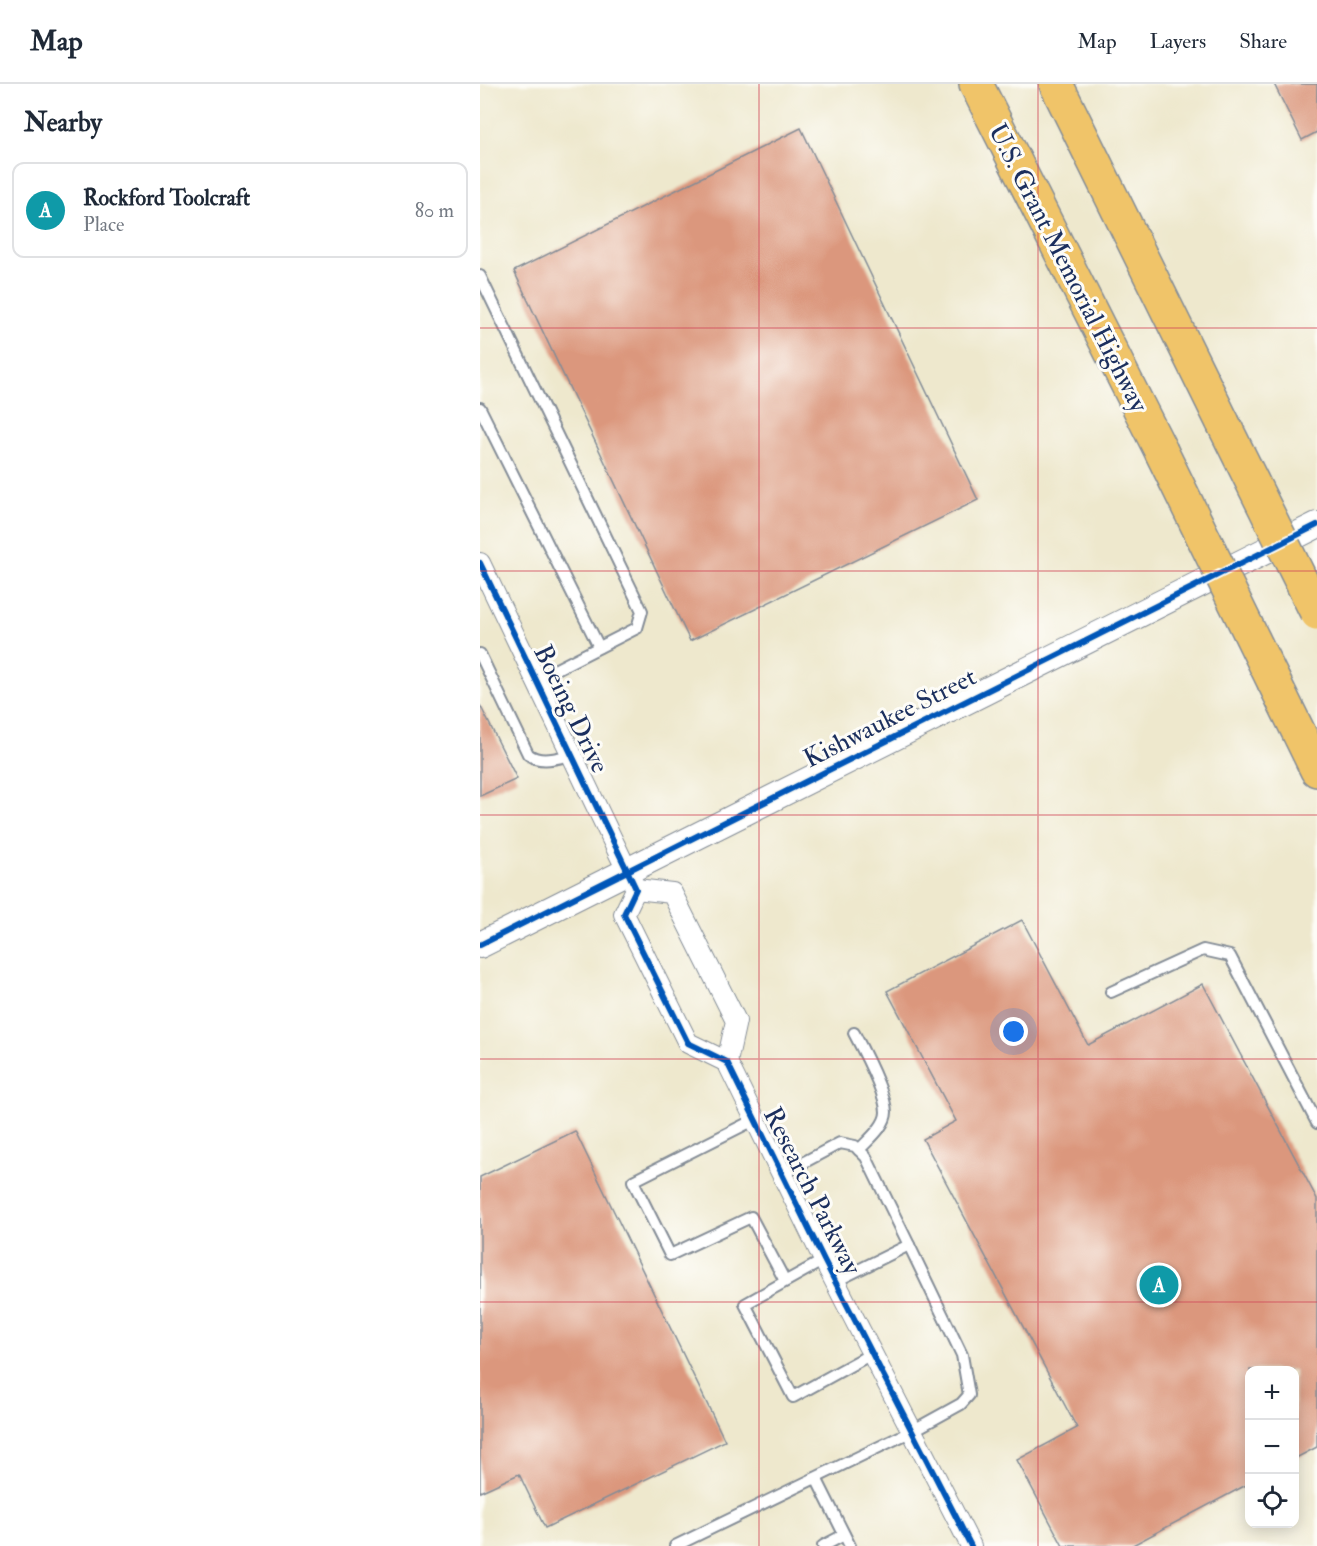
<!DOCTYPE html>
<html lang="en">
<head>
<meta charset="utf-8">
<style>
	body { margin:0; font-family:"IM FELL Double Pica",serif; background:#f2f2f3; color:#1f2937 }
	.controls { position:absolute; right:18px; bottom:18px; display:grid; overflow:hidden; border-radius:12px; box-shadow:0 3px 15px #0003 }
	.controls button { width:54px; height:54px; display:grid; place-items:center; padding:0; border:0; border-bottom:2px solid #e0e1e3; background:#fff; color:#1f2937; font:30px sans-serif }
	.you { position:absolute; left:534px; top:948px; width:21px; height:21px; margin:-15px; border:4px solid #fff; border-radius:50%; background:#1a73e8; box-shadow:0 0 0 9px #1a73e833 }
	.badge { display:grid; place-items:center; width:39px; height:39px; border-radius:50%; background:#d1495b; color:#fff; font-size:20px; font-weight:700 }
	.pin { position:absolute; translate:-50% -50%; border:3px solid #fff; box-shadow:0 2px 6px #0006 }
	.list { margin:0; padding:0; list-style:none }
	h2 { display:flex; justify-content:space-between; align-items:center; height:78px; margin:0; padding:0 24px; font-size:26px }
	h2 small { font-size:20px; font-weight:400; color:#747a83 }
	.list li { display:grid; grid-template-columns:39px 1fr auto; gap:18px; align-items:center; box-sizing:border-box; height:96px; margin:0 12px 12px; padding:0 12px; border:2px solid #e0e1e3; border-radius:12px }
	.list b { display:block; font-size:22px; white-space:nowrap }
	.list p { margin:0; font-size:20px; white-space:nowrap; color:#747a83 }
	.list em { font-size:20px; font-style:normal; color:#747a83 }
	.icon { flex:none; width:33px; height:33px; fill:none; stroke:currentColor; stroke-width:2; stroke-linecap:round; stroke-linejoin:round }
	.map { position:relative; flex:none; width:837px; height:1462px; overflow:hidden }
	header { display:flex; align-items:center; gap:36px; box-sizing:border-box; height:84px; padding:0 30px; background:#fff; border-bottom:2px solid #e0e1e3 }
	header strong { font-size:28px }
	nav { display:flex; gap:33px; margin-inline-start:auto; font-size:21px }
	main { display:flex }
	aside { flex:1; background:#fff }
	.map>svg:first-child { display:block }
	.building { fill:#db977d }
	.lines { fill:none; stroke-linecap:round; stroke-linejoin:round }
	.service-casing { stroke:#848c96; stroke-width:14 }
	.minor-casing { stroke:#848c96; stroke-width:22 }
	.tertiary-casing { stroke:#848c96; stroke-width:28 }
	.motorway-casing { stroke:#848c96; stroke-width:36 }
	.service { stroke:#fff; stroke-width:10 }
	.minor { stroke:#fff; stroke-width:20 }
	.tertiary { stroke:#fff; stroke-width:26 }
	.motorway { stroke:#f0c469; stroke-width:33 }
	.motorway-bridge-casing { stroke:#848c96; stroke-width:36; stroke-linecap:butt }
	.motorway-bridge { stroke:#f0c469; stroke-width:33 }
	.cycleway-casing { stroke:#fdfcf7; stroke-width:10 }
	.cycleway { stroke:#0057b8; stroke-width:6 }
	.grid { fill:none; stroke:#d1495b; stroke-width:1.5; stroke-opacity:0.55 }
	.labels { text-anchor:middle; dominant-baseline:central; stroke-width:6; stroke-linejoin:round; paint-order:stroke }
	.street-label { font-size:26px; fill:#1b2f5e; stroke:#fdfcf7 }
</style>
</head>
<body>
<header>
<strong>Map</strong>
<nav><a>Map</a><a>Layers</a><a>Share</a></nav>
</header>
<main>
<aside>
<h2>Nearby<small></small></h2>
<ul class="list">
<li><span class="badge" style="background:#0f9aa8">A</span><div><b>Rockford Toolcraft</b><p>Place</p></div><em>80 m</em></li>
</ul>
</aside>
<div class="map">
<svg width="837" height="1462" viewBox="0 0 837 1462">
	<rect width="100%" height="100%" fill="#fdfcf7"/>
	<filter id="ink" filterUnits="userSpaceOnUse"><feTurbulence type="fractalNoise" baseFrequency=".0167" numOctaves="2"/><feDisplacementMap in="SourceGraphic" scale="12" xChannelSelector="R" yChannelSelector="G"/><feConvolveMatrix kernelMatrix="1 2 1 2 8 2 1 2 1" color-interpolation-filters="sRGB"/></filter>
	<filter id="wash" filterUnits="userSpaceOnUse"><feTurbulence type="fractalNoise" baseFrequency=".008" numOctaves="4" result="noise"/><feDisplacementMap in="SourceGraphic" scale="24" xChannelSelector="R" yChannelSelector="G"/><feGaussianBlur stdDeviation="1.35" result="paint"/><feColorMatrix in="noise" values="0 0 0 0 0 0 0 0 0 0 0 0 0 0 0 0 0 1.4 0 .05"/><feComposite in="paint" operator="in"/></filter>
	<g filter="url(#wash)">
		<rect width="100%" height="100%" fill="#eee8cd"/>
		<g id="blocks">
			<!-- building -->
			<g class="building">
				<path d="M794 0H837V48L822 56Z"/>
				<path d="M321 44 498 416 210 557 34 187Z"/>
				<path d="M0 621 37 695 0 712Z"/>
				<path d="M542 836 608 961 723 900 837 1115V1363L814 1375V1286H770V1399L651 1462H583L537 1376 597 1344 443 1055 476 1037 407 907Z"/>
				<path d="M95 1047 245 1357 65 1444 39 1390 0 1408V1093Z"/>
			</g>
		</g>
	</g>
	<g filter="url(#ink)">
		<use href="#blocks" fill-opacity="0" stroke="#848c96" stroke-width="1.5"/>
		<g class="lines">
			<defs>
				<g id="service">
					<path d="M0 192 162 527 157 544 55 596"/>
					<path d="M0 324 119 563"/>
					<path d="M0 570 48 670C60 680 77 674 92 671"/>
					<path d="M631 908 723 866 750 872 837 1039"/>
					<path d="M374 949C383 966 406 1010 406 1028 406 1042 387 1057 379 1066"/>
					<path d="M274 1036 153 1097 190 1171 271 1133 305 1197"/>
					<path d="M302 1090 360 1059 375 1062 386 1073 429 1161 356 1197"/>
					<path d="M344 1176 265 1220 313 1313 393 1269"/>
					<path d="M336 1394 370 1462"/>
					<path d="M195 1462 432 1347 481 1320 489 1311 482 1271 429 1161"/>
					<path d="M343 1462 364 1451"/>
				</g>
				<g id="minor">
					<path d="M0 479 153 799"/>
					<path d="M156 805 144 830 208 959 247 978 344 1176 491 1462"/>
					<path d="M156 805 192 809 256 937 247 978"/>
				</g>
				<path id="tertiary" d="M0 861 837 441"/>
				<g id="motorway">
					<path d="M496 0 681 367"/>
					<path d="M576 0 743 339"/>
					<path d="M794 598 837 686"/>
				</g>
			</defs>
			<!-- service casing -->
			<use href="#service" class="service-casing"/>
			<!-- minor casing -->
			<use href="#minor" class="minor-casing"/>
			<!-- tertiary casing -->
			<use href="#tertiary" class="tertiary-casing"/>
			<!-- motorway casing -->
			<use href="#motorway" class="motorway-casing"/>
			<!-- service -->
			<use href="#service" class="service"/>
			<!-- minor -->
			<use href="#minor" class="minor"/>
			<!-- tertiary -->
			<use href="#tertiary" class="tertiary"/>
			<!-- motorway -->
			<use href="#motorway" class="motorway"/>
			<defs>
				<g id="motorway-bridge">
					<path d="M743 339 837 529"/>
					<path d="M681 367 794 598"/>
				</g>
			</defs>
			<!-- motorway-bridge casing -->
			<use href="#motorway-bridge" class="motorway-bridge-casing"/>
			<!-- motorway-bridge -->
			<use href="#motorway-bridge" class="motorway-bridge"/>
			<defs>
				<g id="cycleway">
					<path d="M0 479 156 805 144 830 208 959 247 978 344 1176 491 1462"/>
					<path d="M0 861 837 441"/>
				</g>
			</defs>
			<!-- cycleway casing -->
			<use href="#cycleway" class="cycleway-casing"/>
			<!-- cycleway -->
			<use href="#cycleway" class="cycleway"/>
		</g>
	</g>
	<!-- grid -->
	<path class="grid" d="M279 0V1462M558 0V1462M0 244H837M0 487H837M0 731H837M0 975H837M0 1218H837"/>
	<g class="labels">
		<!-- street labels -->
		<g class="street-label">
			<text transform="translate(588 184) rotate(63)">U.S. Grant Memorial Highway</text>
			<text transform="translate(91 625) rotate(64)">Boeing Drive</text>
			<text transform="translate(410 634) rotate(-27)">Kishwaukee Street</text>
			<text transform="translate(332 1107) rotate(63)">Research Parkway</text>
		</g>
	</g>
</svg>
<div class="controls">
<button>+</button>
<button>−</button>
<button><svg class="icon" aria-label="locate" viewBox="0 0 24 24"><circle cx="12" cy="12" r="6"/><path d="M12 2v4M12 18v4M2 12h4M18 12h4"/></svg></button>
</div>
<div class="you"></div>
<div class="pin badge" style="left:679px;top:1201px;background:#0f9aa8">A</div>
</div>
</main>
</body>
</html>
